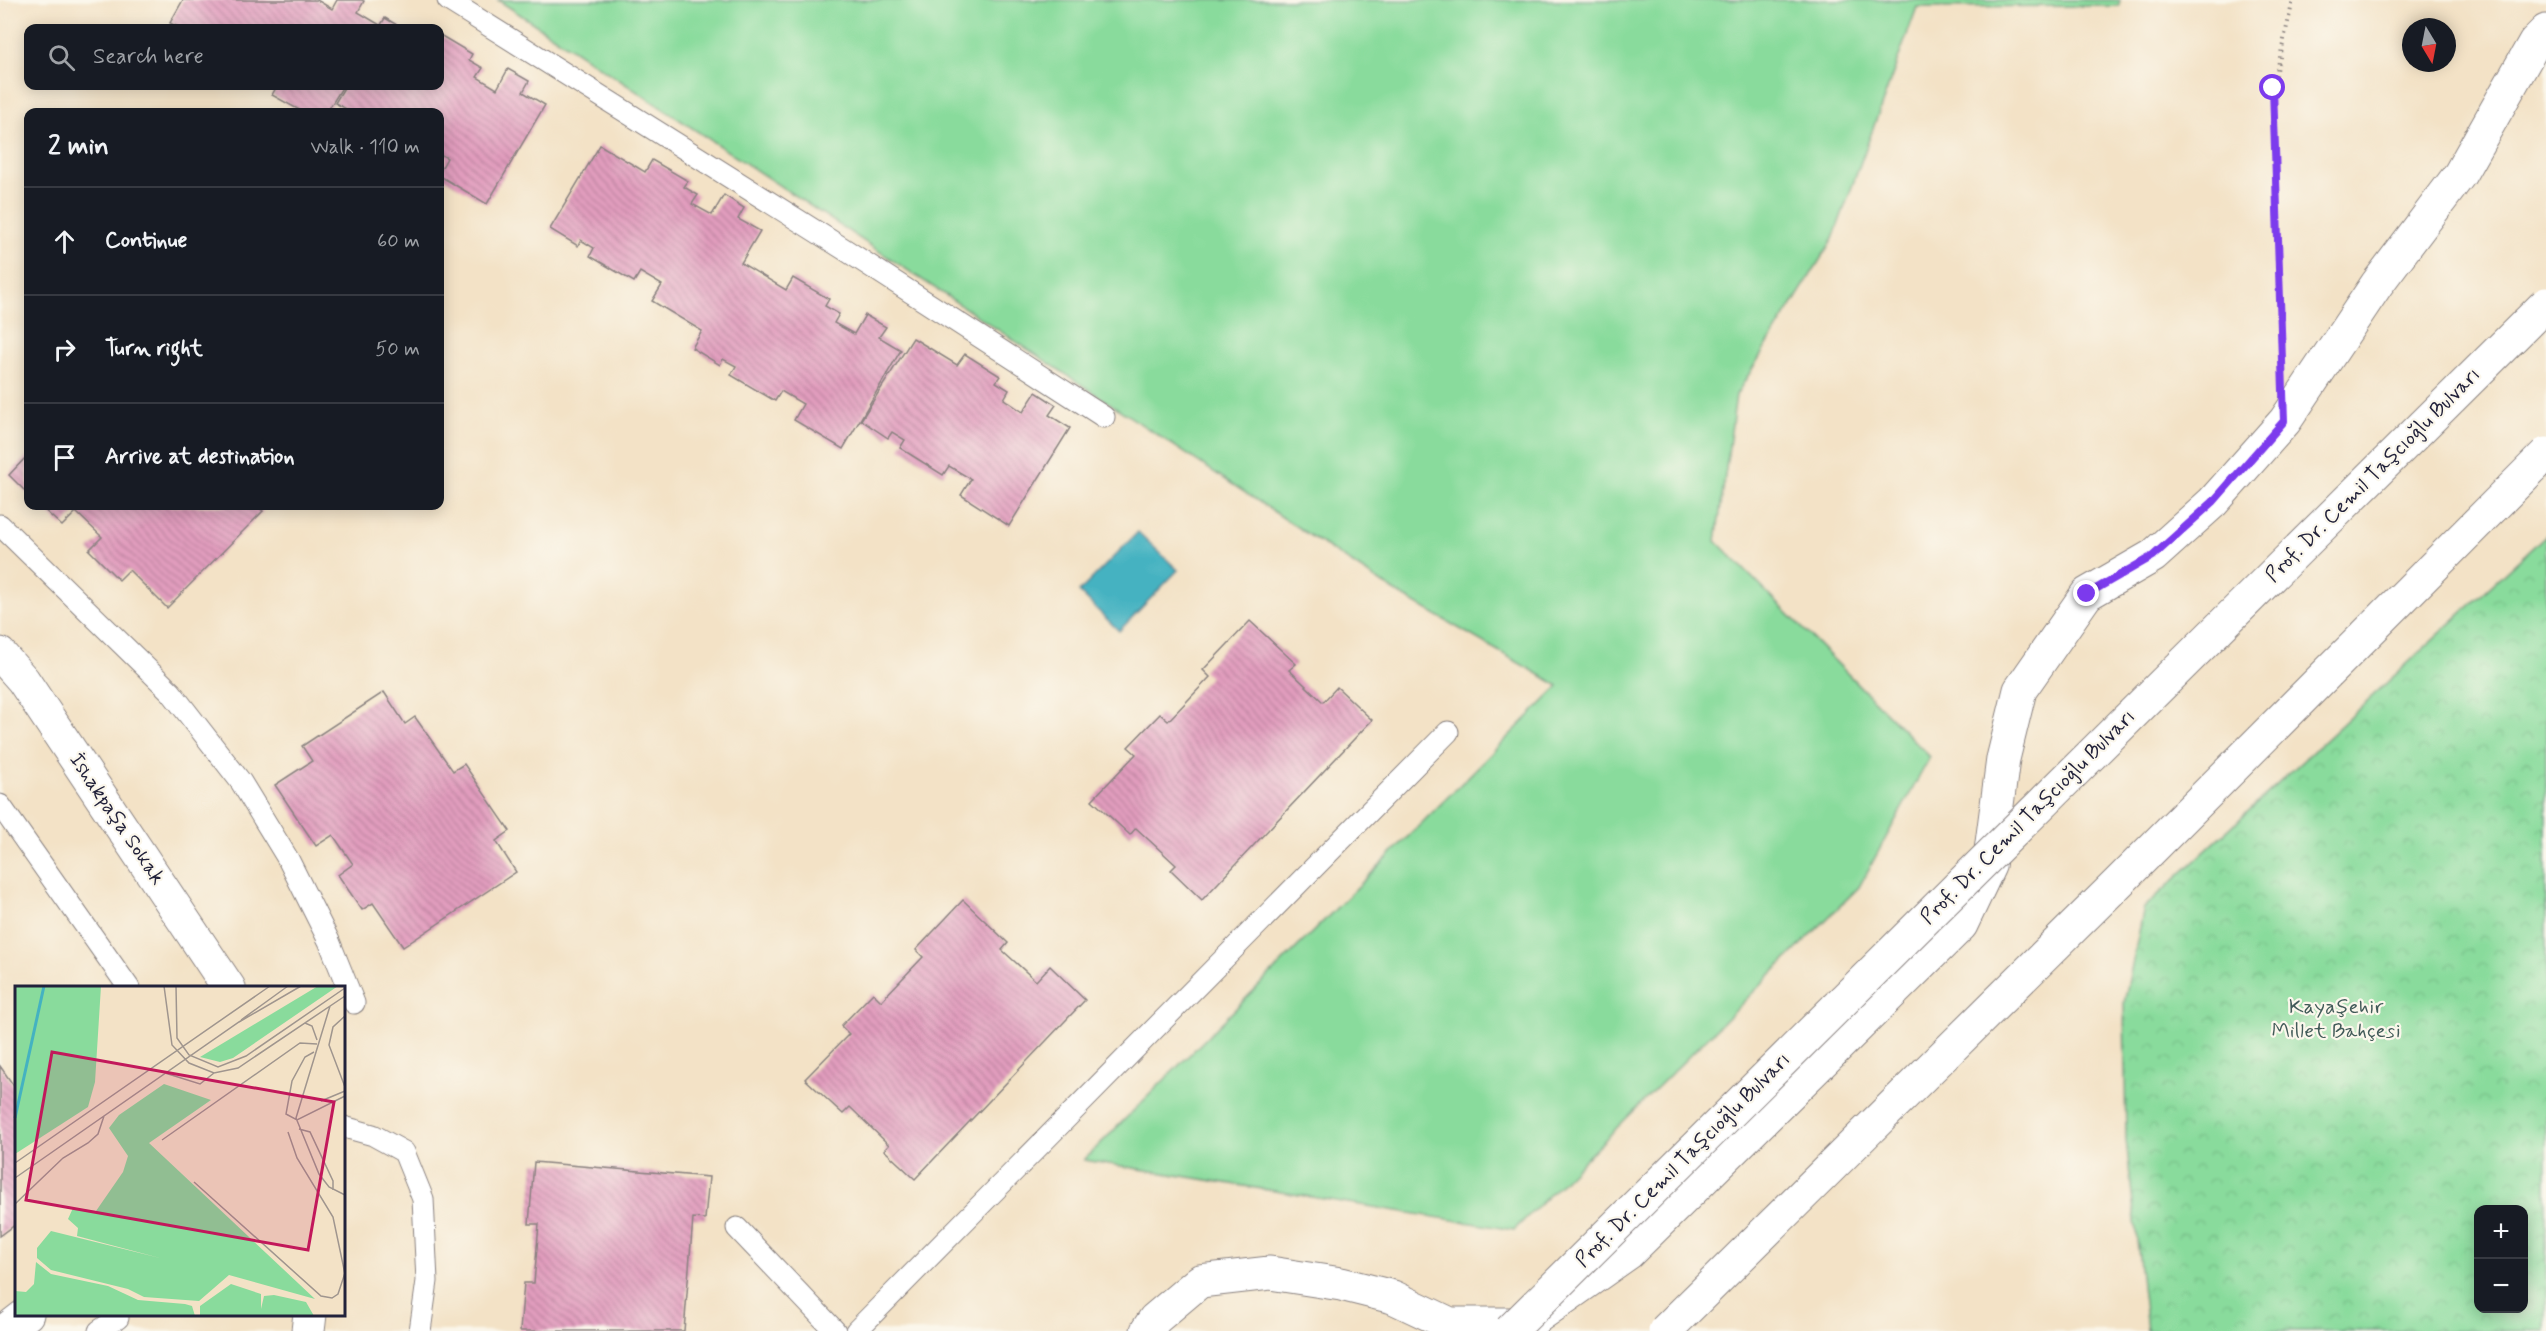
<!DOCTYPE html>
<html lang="en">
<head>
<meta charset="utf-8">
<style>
	body { margin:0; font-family:Mynerve,sans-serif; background:#242831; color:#f1f3f6 }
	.controls { position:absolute; right:18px; bottom:18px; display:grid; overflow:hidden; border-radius:12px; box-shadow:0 3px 15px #0003 }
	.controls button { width:54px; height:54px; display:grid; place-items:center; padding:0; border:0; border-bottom:2px solid #363941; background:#171b24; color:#f1f3f6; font:30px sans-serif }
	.compass { position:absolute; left:2402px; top:18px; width:54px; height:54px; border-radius:50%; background:#171b24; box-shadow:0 3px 15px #0003; rotate:170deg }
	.stop { position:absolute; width:18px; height:18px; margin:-14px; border:4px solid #7c3aed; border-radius:50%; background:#fff }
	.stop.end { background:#7c3aed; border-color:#fff; box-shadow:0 2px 6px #0008 }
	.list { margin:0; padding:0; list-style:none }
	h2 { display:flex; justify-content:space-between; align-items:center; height:78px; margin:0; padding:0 24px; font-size:26px }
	h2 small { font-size:20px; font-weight:400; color:#9ea1a6 }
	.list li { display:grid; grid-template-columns:39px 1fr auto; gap:18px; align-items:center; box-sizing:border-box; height:108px; padding:0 24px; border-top:2px solid #363941 }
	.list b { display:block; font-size:22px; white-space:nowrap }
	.list em { font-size:20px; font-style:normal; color:#9ea1a6 }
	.icon { flex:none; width:33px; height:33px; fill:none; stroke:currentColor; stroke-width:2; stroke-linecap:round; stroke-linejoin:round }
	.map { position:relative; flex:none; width:2546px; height:1331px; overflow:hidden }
	.search { position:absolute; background:#171b24; box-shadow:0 3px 15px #0003; left:24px; top:24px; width:420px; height:66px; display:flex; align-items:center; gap:15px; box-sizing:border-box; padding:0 21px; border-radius:12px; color:#9ea1a6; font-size:22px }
	.panel { position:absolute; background:#171b24; box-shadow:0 3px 15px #0003; left:24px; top:108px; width:420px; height:402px; border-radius:12px }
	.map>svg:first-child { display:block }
	.grass { fill:#89db9c; stroke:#567e6c; stroke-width:1.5 }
	.park { fill:url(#park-crowns); stroke:#567e6c; stroke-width:1.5; fill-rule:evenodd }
	.water { fill:#44b2c1; stroke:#336a7e; stroke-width:1.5 }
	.building { fill:url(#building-back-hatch) }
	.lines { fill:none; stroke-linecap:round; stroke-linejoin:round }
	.lane-casing { stroke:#8a8280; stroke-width:23 }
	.street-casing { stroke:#8a8280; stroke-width:35 }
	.secondary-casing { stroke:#8a8280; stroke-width:35 }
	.path { stroke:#8a8280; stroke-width:4; stroke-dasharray:1.5 4.5; stroke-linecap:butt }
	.lane { stroke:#fff; stroke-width:21 }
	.street { stroke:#fff; stroke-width:33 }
	.secondary { stroke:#fff; stroke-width:33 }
	.primary-bridge-casing { stroke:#8a8280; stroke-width:35; stroke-linecap:butt }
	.primary-bridge { stroke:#fff; stroke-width:33 }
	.route { stroke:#7c3aed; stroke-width:8 }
	.labels { text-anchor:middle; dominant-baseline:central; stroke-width:4.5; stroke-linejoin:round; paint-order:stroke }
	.street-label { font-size:21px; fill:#22223b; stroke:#fbf7ec }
	.park-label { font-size:21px; fill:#415a58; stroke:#fbf7ec }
	.inset-river { fill:none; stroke:#44b2c1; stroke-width:3 }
	.inset-road { fill:none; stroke:#9f958e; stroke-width:1.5 }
	.view { fill:#c2185b; fill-opacity:0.15; stroke:#c2185b; stroke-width:3 }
	.inset-edge { fill:none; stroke:#22223b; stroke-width:3 }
</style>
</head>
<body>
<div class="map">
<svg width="2546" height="1331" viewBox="0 0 2546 1331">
	<defs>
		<pattern id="park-crowns" width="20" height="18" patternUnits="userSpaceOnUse" patternTransform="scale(1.5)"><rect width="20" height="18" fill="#89db9c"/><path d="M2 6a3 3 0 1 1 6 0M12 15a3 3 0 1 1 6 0" fill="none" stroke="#76bc87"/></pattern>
		<pattern id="building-back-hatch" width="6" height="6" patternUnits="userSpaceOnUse" patternTransform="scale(1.5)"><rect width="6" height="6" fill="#e29dbe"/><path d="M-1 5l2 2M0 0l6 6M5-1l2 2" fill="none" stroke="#b7809c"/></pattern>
	</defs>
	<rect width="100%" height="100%" fill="#fbf7ec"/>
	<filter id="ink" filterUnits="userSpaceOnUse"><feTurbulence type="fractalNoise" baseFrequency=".0167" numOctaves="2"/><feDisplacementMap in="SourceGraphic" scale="12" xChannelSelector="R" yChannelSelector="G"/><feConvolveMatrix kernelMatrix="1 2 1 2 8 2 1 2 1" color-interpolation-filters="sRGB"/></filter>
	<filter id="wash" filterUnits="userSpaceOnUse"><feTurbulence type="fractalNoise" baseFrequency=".008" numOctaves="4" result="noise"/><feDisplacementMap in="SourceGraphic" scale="24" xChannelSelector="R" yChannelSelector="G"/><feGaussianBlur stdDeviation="1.35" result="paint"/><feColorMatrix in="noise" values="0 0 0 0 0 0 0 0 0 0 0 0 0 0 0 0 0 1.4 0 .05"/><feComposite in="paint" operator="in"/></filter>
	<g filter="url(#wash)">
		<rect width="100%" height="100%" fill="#f3e2c6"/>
		<!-- grass -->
		<path class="grass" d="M498 0H2120L2119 6 1917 7 1833 239 1736 395 1716 541 1930 757 1859 887 1514 1230 1084 1160 1559 686 1391 589Z"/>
		<!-- park -->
		<path class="park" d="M2546 535V1331H2147L2126 1140 2124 1003 2144 908ZM2478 1210H2524V1308H2478Z"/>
		<!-- water -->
		<path class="water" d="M1138 532 1178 570 1119 631 1079 592Z"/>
		<g id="blocks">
			<!-- building -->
			<g class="building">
				<path d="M183 0H317L332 9 337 0H362L364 1 358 12 380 25 377 28H180L170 23Z"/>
				<path d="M385 18 402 28H379Z"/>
				<path d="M440 35 472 54 469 60 483 68 477 77 497 89 508 69 529 81 523 92 545 105 487 204 440 176V171L447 158 440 154V112H352L335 103 345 86H440Z"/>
				<path d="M277 86H343L327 112H303L272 95Z"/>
				<path d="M600 145 645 172 652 160 688 181 684 187 698 195 692 204 712 215 724 195 744 208 738 219 760 231 741 263 786 290 793 278 829 299 825 306 839 314 834 323 854 334 865 315 886 327 879 337 901 350 843 449 794 420 803 404 781 391 775 401 731 375 736 366 723 359 720 365 692 348 702 331 652 301 662 285 640 272 634 282 590 256 594 248 581 240 578 246 550 229Z"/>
				<path d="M913 338 957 365 965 354 1000 376 996 382 1009 390 1004 399 1023 412 1036 392 1056 405 1049 415 1070 428 1009 526 961 495 971 479 949 466 943 475 900 448 905 440 892 432 888 438 861 420Z"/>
				<path d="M28 455V494L9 475Z"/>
				<path d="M40 506H257L263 511 167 608 129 570 119 580 89 550 102 537 76 512 62 526Z"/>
				<path d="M1250 621 1296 664 1289 670 1323 702 1337 687 1372 720 1202 900 1171 870 1176 865 1136 828 1130 835 1092 800 1136 754 1128 747 1160 714 1168 721 1210 677 1203 670Z"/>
				<path d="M384 692 405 724 415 717 453 771 464 764 510 831 496 841 516 872 403 947 373 903 362 910 338 875 353 864 333 835 316 846 275 785 312 761 302 746Z"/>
				<path d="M963 900 1008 943 1002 950 1036 981 1050 966 1085 1000 915 1179 884 1150 889 1145 850 1107 843 1114 805 1079 849 1034 841 1026 873 993 881 1001 923 957 916 950Z"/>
				<path d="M0 1066 16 1089V1224L0 1236Z"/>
				<path d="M534 1162 709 1177 705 1219 693 1218 684 1331H520L524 1283H534L539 1224H529Z"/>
			</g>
		</g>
	</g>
	<g filter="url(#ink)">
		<use href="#blocks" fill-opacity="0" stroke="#8a8280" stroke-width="1.5"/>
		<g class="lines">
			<defs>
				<g id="lane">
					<path d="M448 0 844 249 1104 417"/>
					<path d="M0 525 171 692 241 782 288 859 329 941 354 1003"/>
					<path d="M0 805 129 988"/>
					<path d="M344 1127 373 1135 404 1152 423 1199 427 1281 420 1331"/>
					<path d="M737 1228 835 1331"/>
					<path d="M99 1331 118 1318"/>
					<path d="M856 1331 1448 732"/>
				</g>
				<g id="street">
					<path d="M5 1331 27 1314"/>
					<path d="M1147 1331 1155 1319 1200 1281 1270 1273 1341 1284 1393 1297 1450 1324H1527L1628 1253 1961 925 1989 866 2003 759 2020 690 2087 594 2153 556 2213 502 2285 421 2377 284 2460 174 2535 42 2546 31"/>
				</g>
				<g id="secondary">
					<path d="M0 654 23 680 229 988"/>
					<path d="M308 1331 310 1314"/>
				</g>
			</defs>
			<!-- lane casing -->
			<use href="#lane" class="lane-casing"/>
			<!-- street casing -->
			<use href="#street" class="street-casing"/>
			<!-- secondary casing -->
			<use href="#secondary" class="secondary-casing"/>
			<!-- path -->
			<path class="path" d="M2282 357 2273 88 2293 0"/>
			<!-- lane -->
			<use href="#lane" class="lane"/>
			<!-- street -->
			<use href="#street" class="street"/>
			<!-- secondary -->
			<use href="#secondary" class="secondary"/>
			<defs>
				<g id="primary-bridge">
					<path d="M1510 1331 2546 304"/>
					<path d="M1665 1331 2118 883 2546 454"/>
				</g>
			</defs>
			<!-- primary-bridge casing -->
			<use href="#primary-bridge" class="primary-bridge-casing"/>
			<!-- primary-bridge -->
			<use href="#primary-bridge" class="primary-bridge"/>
		</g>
	</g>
	<g class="lines" filter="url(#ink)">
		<!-- route -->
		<path class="route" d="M2087 594 2153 556 2213 502 2284 421 2273 88"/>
	</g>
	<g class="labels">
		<!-- street labels -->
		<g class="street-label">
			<text transform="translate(2373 475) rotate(-45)">Prof. Dr. Cemil Taşcıoğlu Bulvarı</text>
			<text transform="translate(2028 817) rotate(-45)">Prof. Dr. Cemil Taşcıoğlu Bulvarı</text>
			<text transform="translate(117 819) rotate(56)">İshakpaşa Sokak</text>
			<text transform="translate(1683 1160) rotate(-45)">Prof. Dr. Cemil Taşcıoğlu Bulvarı</text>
		</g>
		<!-- park labels -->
		<g class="park-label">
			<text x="2336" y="1007">Kayaşehir<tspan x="2336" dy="24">Millet Bahçesi</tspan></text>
		</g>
	</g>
	<!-- overview -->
	<g transform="translate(15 986)">
		<rect width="330" height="330" fill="#f3e2c6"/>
		<path d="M303 0H323L218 72 205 76 185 71ZM149 98 196 114 134 157 300 313 214 289 184 315 129 311 113 303 36 284 22 272V262L36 245 145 272 62 250 63 242 53 233 58 222 81 225 108 186 113 170 94 142 104 129ZM21 276 36 288 93 300 123 314 170 318 177 320 180 330H0V305L11 306 19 298ZM216 298 246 308V323L249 310 259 309 291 316 299 330H185V320Z" fill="#89db9c"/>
		<path d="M0 0H86L80 96 73 121 0 168Z" fill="#89db9c"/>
		<path class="inset-river" d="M0 132 29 0"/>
		<path class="inset-road" d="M149 0 157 59 174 77 199 87 223 82 330 10M161 0 162 52 174 69 203 81 231 70 330 2M315 20 281 132 304 188 314 201 330 209M330 30 318 41 314 59 330 101M226 34 273 0M290 37 297 40 302 54M299 66 290 71 277 95 271 128 282 134 330 110M150 87 185 98 199 87M306 115 330 105M284 143 295 146 318 195V204M273 146 282 172 318 231 330 288M147 154 285 57 302 58M0 177 255 0M0 192 224 36 286 0M179 196 306 310 317 312 323 308 330 287M0 218 48 172 73 157 83 148 89 130"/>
		<path class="view" d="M37 66 319 116 293 264 11 214Z"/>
		<rect width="330" height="330" class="inset-edge"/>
	</g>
</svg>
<div class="controls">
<button>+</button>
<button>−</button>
</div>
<svg class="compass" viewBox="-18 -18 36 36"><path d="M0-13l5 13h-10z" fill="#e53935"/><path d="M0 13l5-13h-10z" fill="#9ea1a6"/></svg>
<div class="stop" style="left:2273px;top:88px"></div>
<div class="stop end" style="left:2087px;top:594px"></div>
<div class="search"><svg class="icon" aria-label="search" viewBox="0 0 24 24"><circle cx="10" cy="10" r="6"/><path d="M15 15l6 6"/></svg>Search here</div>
<section class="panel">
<h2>2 min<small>Walk · 110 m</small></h2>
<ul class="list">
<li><svg class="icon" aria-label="ahead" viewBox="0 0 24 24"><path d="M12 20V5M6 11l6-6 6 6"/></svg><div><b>Continue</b></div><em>60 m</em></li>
<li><svg class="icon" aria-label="right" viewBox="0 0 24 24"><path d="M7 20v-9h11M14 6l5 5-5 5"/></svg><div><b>Turn right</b></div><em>50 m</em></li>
<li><svg class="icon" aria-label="arrive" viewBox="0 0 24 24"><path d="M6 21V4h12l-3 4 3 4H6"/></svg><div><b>Arrive at destination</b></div></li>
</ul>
</section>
</div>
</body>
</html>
